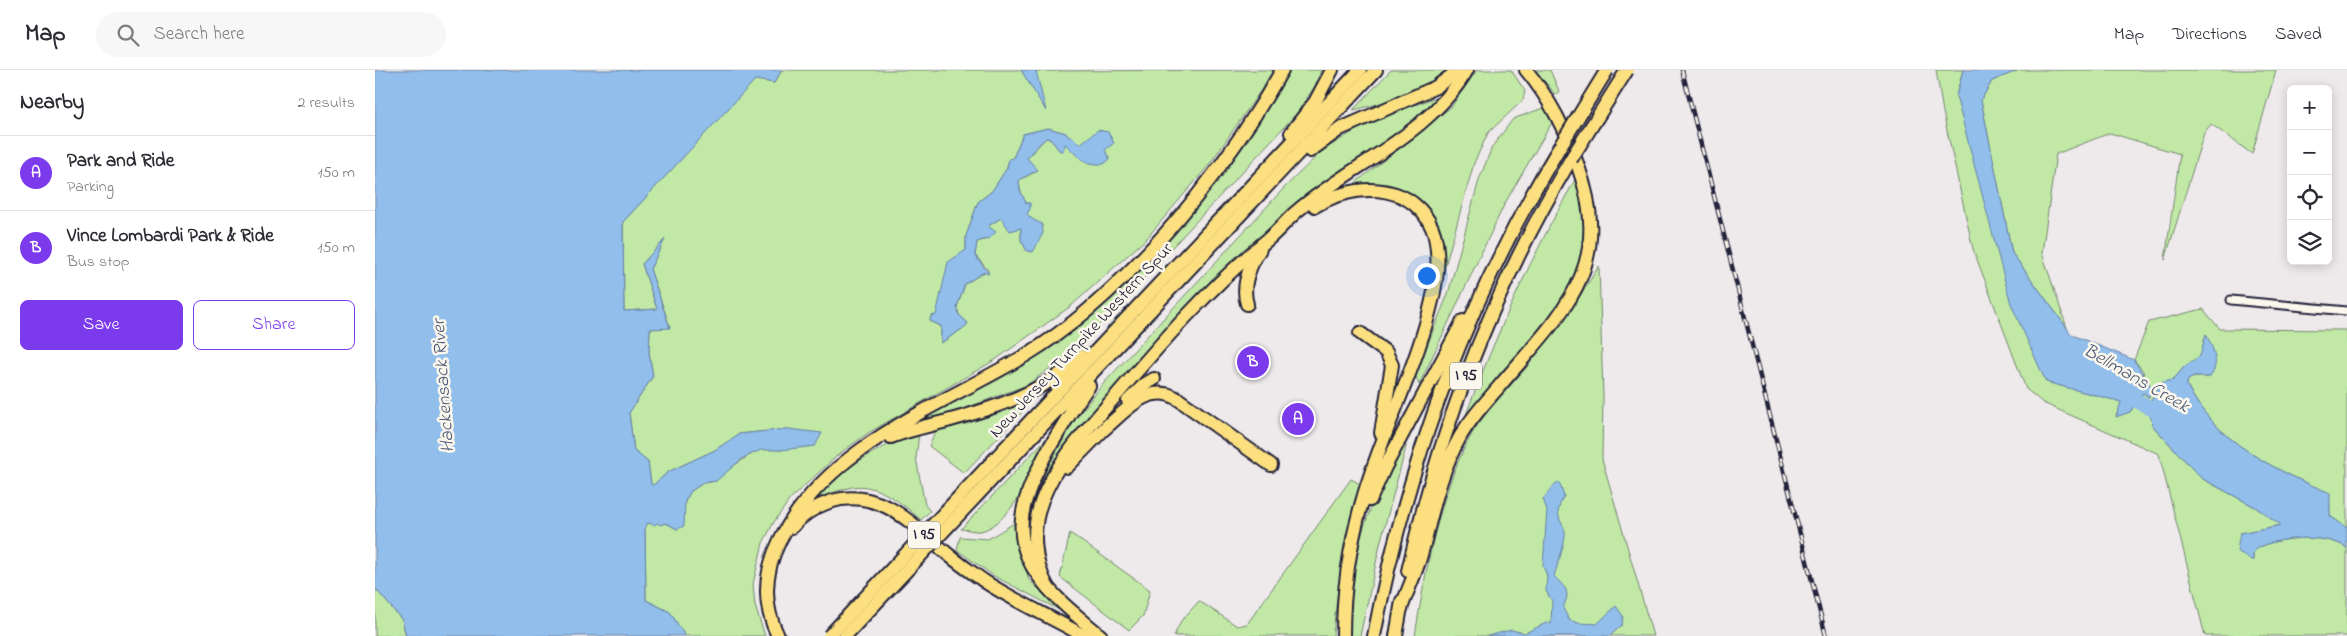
<!DOCTYPE html>
<html lang="en">
<head>
<meta charset="utf-8">
<style>
	body { margin:0; font-family:"Indie Flower",sans-serif; background:#f7f7f7; color:#2b2b33 }
	.controls { position:absolute; right:15px; top:15px; display:grid; overflow:hidden; border-radius:8px; box-shadow:0 2px 12px #0003 }
	.controls button { width:45px; height:45px; display:grid; place-items:center; padding:0; border:0; border-bottom:1px solid #e1e1e2; background:#fff; color:#2b2b33; font:25px sans-serif }
	.you { position:absolute; left:1051px; top:205px; width:18px; height:18px; margin:-12px; border:4px solid #fff; border-radius:50%; background:#1a73e8; box-shadow:0 0 0 8px #1a73e833 }
	.badge { display:grid; place-items:center; width:32px; height:32px; border-radius:50%; background:#7c3aed; color:#fff; font-size:16px; font-weight:700 }
	.pin { position:absolute; translate:-50% -50%; border:2px solid #fff; box-shadow:0 1px 5px #0006 }
	.list { margin:0; padding:0; list-style:none }
	h2 { display:flex; justify-content:space-between; align-items:center; height:65px; margin:0; padding:0 20px; font-size:21px }
	h2 small { font-size:16px; font-weight:400; color:#7c7c81 }
	.list li { display:grid; grid-template-columns:32px 1fr auto; gap:15px; align-items:center; box-sizing:border-box; height:75px; padding:0 20px; border-top:1px solid #e1e1e2 }
	.list b { display:block; font-size:19px; white-space:nowrap }
	.list p { margin:0; font-size:16px; white-space:nowrap; color:#7c7c81 }
	.list em { font-size:16px; font-style:normal; color:#7c7c81 }
	.actions { display:flex; gap:10px; padding:15px 20px }
	.actions a { flex:1; padding:11px 0; border:1px solid #7c3aed; border-radius:8px; text-align:center; font-size:18px; color:#7c3aed }
	.actions .main { background:#7c3aed; color:#fff }
	.icon { flex:none; width:28px; height:28px; fill:none; stroke:currentColor; stroke-width:2; stroke-linecap:round; stroke-linejoin:round }
	.map { position:relative; flex:none; width:1972px; height:566px; overflow:hidden }
	header { display:flex; align-items:center; gap:30px; box-sizing:border-box; height:70px; padding:0 25px; background:#fff; border-bottom:1px solid #e1e1e2 }
	header strong { font-size:24px }
	nav { display:flex; gap:28px; margin-inline-start:auto; font-size:18px }
	.search { width:350px; height:45px; background:#f7f7f7; display:flex; align-items:center; gap:12px; box-sizing:border-box; padding:0 18px; border-radius:28px; color:#7c7c81; font-size:19px }
	main { display:flex }
	aside { flex:1; background:#fff }
	.map>svg:first-child { display:block }
	.green { fill:#c1e9a5; stroke:#728670; fill-rule:evenodd }
	.water { fill:#92beeb; stroke:#6580a5 }
	.lines { fill:none; stroke-linecap:round; stroke-linejoin:round }
	.river { stroke:#92beeb; stroke-width:15 }
	.minor-casing { stroke:#22223b; stroke-width:11 }
	.motorway-casing { stroke:#22223b; stroke-width:16 }
	.minor { stroke:#fbf7ec; stroke-width:7 }
	.motorway { stroke:#fce080; stroke-width:12 }
	.rail-casing { stroke:#22223b; stroke-width:4.5 }
	.rail { stroke:#fbf7ec; stroke-width:2.5; stroke-dasharray:8; stroke-linecap:butt }
	.motorway-bridge-casing { stroke:#22223b; stroke-width:16; stroke-linecap:butt }
	.motorway-bridge { stroke:#fce080; stroke-width:12 }
	.labels { text-anchor:middle; dominant-baseline:central; stroke-width:5; stroke-linejoin:round; paint-order:stroke }
	.shield { fill:#fbf7ec; stroke:#636270; stroke-width:1 }
	.shield-label { font-size:16px; font-weight:bold; fill:#22223b }
	.street-label { font-size:18px; fill:#22223b; stroke:#fbf7ec }
	.water-label { font-size:19px; font-style:italic; fill:#495979; stroke:#fbf7ec }
</style>
</head>
<body>
<header>
<strong>Map</strong>
<div class="search"><svg class="icon" aria-label="search" viewBox="0 0 24 24"><circle cx="10" cy="10" r="6"/><path d="M15 15l6 6"/></svg>Search here</div>
<nav><a>Map</a><a>Directions</a><a>Saved</a></nav>
</header>
<main>
<aside>
<h2>Nearby<small>2 results</small></h2>
<ul class="list">
<li><span class="badge">A</span><div><b>Park and Ride</b><p>Parking</p></div><em>150 m</em></li>
<li><span class="badge">B</span><div><b>Vince Lombardi Park &amp; Ride</b><p>Bus stop</p></div><em>150 m</em></li>
</ul>
<div class="actions"><a class="main">Save</a><a>Share</a></div>
</aside>
<div class="map">
<svg width="1972" height="566" viewBox="0 0 1972 566">
	<rect width="100%" height="100%" fill="#eee9ea"/>
	<filter id="ink" filterUnits="userSpaceOnUse"><feTurbulence type="fractalNoise" baseFrequency=".02" numOctaves="2"/><feDisplacementMap in="SourceGraphic" scale="10" xChannelSelector="R" yChannelSelector="G"/><feConvolveMatrix kernelMatrix="1 2 1 2 8 2 1 2 1" color-interpolation-filters="sRGB"/></filter>
	<g filter="url(#ink)">
		<!-- green -->
		<g class="green">
			<path d="M407 0H646L670 38 660 1 900 0 834 95 771 169 696 236 620 290 493 363 464 384 415 429 399 452 388 473 378 514 380 536 390 566H310L295 542 271 530 270 457 273 453H291L302 459 308 445 310 431 316 421 328 413 341 411 348 403 376 384 386 379 406 380 437 364 413 359 364 364 340 380 293 402 278 416 276 414 273 392 259 381 254 343 278 306 274 283 275 259 295 257 275 199 289 171 267 194 282 239 249 241 248 152 380 9 399 13ZM673 58 691 63 694 68 705 75 713 69 707 90 690 73 685 81 675 69 671 68 652 88 660 102 644 110 645 120 651 133H654L652 144C659 152 662 171 658 181H652L646 170V158L638 159 626 148 612 157 621 162 615 168 602 172 600 185 613 200V203L609 202 590 214 582 237 584 245 593 253 590 257 566 273V256L555 251 556 246H561L591 180V166L603 132 617 121 632 98 634 89 638 88 648 64Z"/>
			<path d="M912 0H946L940 16 921 44 737 242 696 283 652 315 548 354 540 351 648 290 751 210Z"/>
			<path d="M1016 0H1076C1044 21 1016 32 978 40Z"/>
			<path d="M1102 0H1136L1150 21 1148 30 1113 63 1099 93 1065 214 1058 152 1021 119 980 113 1076 37Z"/>
			<path d="M1160 0H1175L1184 21 1181 25Z"/>
			<path d="M1561 0H1588L1581 26 1671 312 1747 332 1741 346 1755 342 1768 323 1773 327 1768 301 1759 290 1774 252 1828 239 1845 259 1972 260V458L1955 446 1954 423C1900 400 1839 371 1812 315L1813 309 1819 307H1835L1831 264 1825 286 1810 296 1798 310 1777 355 1826 408 1880 437 1907 455 1865 463 1878 491V482C1895 466 1953 463 1972 478V566H1830L1784 384 1668 333 1651 319 1598 179 1568 42Z"/>
			<path d="M1644 0H1901L1877 84 1836 54 1829 63 1790 190 1805 84 1735 63 1681 84 1667 183 1692 258 1637 183 1606 30 1617 11Z"/>
			<path d="M1059 28 1061 33 1029 61 988 90 791 263 662 433 657 435 671 400 701 348 729 313 910 117 948 80 996 51Z"/>
			<path d="M1168 38 1179 49 1130 133 1044 315 1040 305 1073 224 1104 110 1117 77 1138 49Z"/>
			<path d="M1201 108C1210 134 1216 166 1206 194 1187 248 1127 306 1089 350 1121 264 1156 187 1201 108Z"/>
			<path d="M1224 196 1228 326 1227 389 1278 566H1040C1050 503 1065 418 1098 362 1112 339 1133 319 1151 298 1177 265 1202 232 1224 196Z"/>
			<path d="M654 328 650 339 589 403 554 376 560 362 573 356Z"/>
			<path d="M683 356C668 384 638 454 606 461 600 462 592 459 586 459Z"/>
			<path d="M544 363 541 388 550 435 555 441 546 450C529 435 502 412 477 417 463 420 449 426 436 430 473 397 495 379 544 363Z"/>
			<path d="M1030 369 1031 377 1006 470 985 566H974C975 536 977 504 984 475 992 438 1013 403 1030 369Z"/>
			<path d="M976 409 985 414C972 465 962 514 958 566H799L806 551 824 531 862 556 872 554Z"/>
			<path d="M641 452 644 476 654 510 690 543 619 506 582 480 585 467 613 469Z"/>
			<path d="M695 463 775 520 768 546 754 560 685 507Z"/>
			<path d="M0 518 27 550 31 566H0Z"/>
		</g>
		<!-- water -->
		<g class="water">
			<path d="M0 0H407L399 13 380 10 248 152 249 241 282 239 267 194 290 169 275 199 295 258 275 259 274 283 278 306 254 343 259 381 273 392 276 414 278 415 293 402 340 380 364 364 413 359 447 363 440 376 406 380H386L368 388 341 411 328 413 316 421 310 431 309 456 302 459 291 453 285 455 283 453 279 455 273 453 270 457 271 530 295 542 310 566H31L27 550 0 518Z"/>
			<path d="M646 0H680L661 1 671 41Z"/>
			<path d="M1588 0H1644L1617 11 1606 30 1637 183 1692 258 1695 264 1759 290 1777 318 1774 327 1768 323 1755 342 1741 347 1746 332 1671 312 1636 234 1581 26Z"/>
			<path d="M673 58 691 63 694 67H698L705 74 723 60 733 62 739 73 730 80 735 89 729 94C708 95 704 87 690 74L688 81H685L675 69 671 68C663 75 657 81 652 88L663 100 644 110 645 120 651 133H655V139L652 144 657 149 667 154 668 163 658 182 652 181 646 170V158L635 161 626 148 613 156 621 162 615 168 602 172 600 185 614 204 609 202 590 214 582 237 584 245 593 253 590 257 566 273V256L555 251 556 246 561 245 573 192 591 180V166L603 132 617 121 632 98 634 89 638 88 648 64Z"/>
			<path d="M1831 264C1838 279 1846 292 1835 307H1819L1813 310 1812 315C1839 371 1900 400 1955 423V446L1972 458V478C1953 463 1895 466 1878 482V491L1862 481 1865 463 1906 455 1880 437 1826 408 1777 355 1774 336 1781 320 1788 312 1798 310 1810 296 1825 286Z"/>
			<path d="M1184 412 1189 426C1175 451 1192 451 1190 467 1188 480 1183 493 1179 506 1191 519 1196 520 1188 538L1194 550 1203 553 1222 554 1241 536 1248 546 1247 555 1235 566H1113L1136 560 1150 563 1171 553 1176 554 1177 531 1171 521 1172 506 1168 496 1172 440 1168 429 1180 414Z"/>
		</g>
		<g class="lines">
			<!-- river -->
			<path class="river" d="M1744 321 1790 346"/>
			<defs>
				<path id="minor" d="M1856 230 1972 241"/>
				<g id="motorway">
					<path d="M916 63 940 32 957 0"/>
					<path d="M935 81 965 59 1061 17 1084 0"/>
					<path d="M940 136C966 121 998 114 1026 126 1045 135 1058 152 1061 172 1065 196 1060 220 1054 243 1037 308 1005 367 987 432 975 474 968 522 968 566"/>
					<path d="M872 234C866 215 875 195 885 179"/>
					<path d="M985 263 1011 282 1017 295 1006 363"/>
					<path d="M714 316C699 336 686 358 673 380 650 423 631 464 665 508 682 531 705 548 726 566"/>
					<path d="M753 331 769 315 779 309"/>
					<path d="M729 359C751 341 774 311 803 329L896 395"/>
					<path d="M644 363 985 0"/>
					<path d="M516 367C533 360 553 356 572 351 620 338 670 322 707 286"/>
					<path d="M653 371 1001 0"/>
					<path d="M692 397 734 354"/>
					<path d="M995 430 1010 397 1088 251"/>
					<path d="M417 457C427 445 440 437 454 432 505 415 540 457 575 486 586 495 598 503 609 511 641 532 676 547 709 566"/>
					<path d="M1033 501C1065 356 1120 217 1196 89"/>
					<path d="M673 518C658 491 656 459 667 430 682 391 712 359 739 328 786 273 835 217 891 171 902 162 911 151 921 142 977 94 1054 65 1092 0"/>
					<path d="M1026 539C1032 521 1041 503 1046 485 1057 445 1064 404 1085 367 1095 349 1109 334 1122 319 1185 244 1241 201 1203 96 1190 60 1176 30 1151 0"/>
					<path d="M403 566C387 534 389 502 405 470 453 375 564 337 651 285 673 272 694 256 713 240 790 173 857 89 907 0"/>
					<path d="M999 566C1032 393 1093 228 1184 78"/>
					<path d="M1021 566 1027 531"/>
				</g>
			</defs>
			<!-- minor casing -->
			<use href="#minor" class="minor-casing"/>
			<!-- motorway casing -->
			<use href="#motorway" class="motorway-casing"/>
			<!-- minor -->
			<use href="#minor" class="minor"/>
			<!-- motorway -->
			<use href="#motorway" class="motorway"/>
			<defs>
				<path id="rail" d="M1307 0 1451 566"/>
			</defs>
			<!-- rail casing -->
			<use href="#rail" class="rail-casing"/>
			<!-- rail -->
			<use href="#rail" class="rail"/>
			<defs>
				<g id="motorway-bridge">
					<path d="M1184 78 1232 0"/>
					<path d="M1196 89 1252 0"/>
					<path d="M454 566 644 363"/>
					<path d="M470 566 653 371"/>
				</g>
			</defs>
			<!-- motorway-bridge casing -->
			<use href="#motorway-bridge" class="motorway-bridge-casing"/>
			<!-- motorway-bridge -->
			<use href="#motorway-bridge" class="motorway-bridge"/>
		</g>
	</g>
	<g class="labels">
		<!-- shield labels -->
		<g class="shield">
			<rect x="1075" y="292.5" width="32" height="27" rx="4"/>
			<rect x="533" y="451.5" width="32" height="27" rx="4"/>
		</g>
		<g class="shield-label">
			<text x="1091" y="306">I 95</text>
			<text x="549" y="465">I 95</text>
		</g>
		<!-- street labels -->
		<g class="street-label">
			<text transform="translate(707 271) rotate(-47)">New Jersey Turnpike Western Spur</text>
		</g>
		<!-- water labels -->
		<g class="water-label">
			<text transform="translate(1761 309) rotate(30)">Bellmans Creek</text>
			<text transform="translate(69 316) rotate(-94)">Hackensack River</text>
		</g>
	</g>
</svg>
<div class="controls">
<button>+</button>
<button>−</button>
<button><svg class="icon" aria-label="locate" viewBox="0 0 24 24"><circle cx="12" cy="12" r="6"/><path d="M12 2v4M12 18v4M2 12h4M18 12h4"/></svg></button>
<button><svg class="icon" aria-label="layers" viewBox="0 0 24 24"><path d="M12 4l9 5-9 5-9-5zM3 14l9 5 9-5"/></svg></button>
</div>
<div class="you"></div>
<div class="pin badge" style="left:923px;top:349px">A</div>
<div class="pin badge" style="left:878px;top:292px">B</div>
</div>
</main>
</body>
</html>
